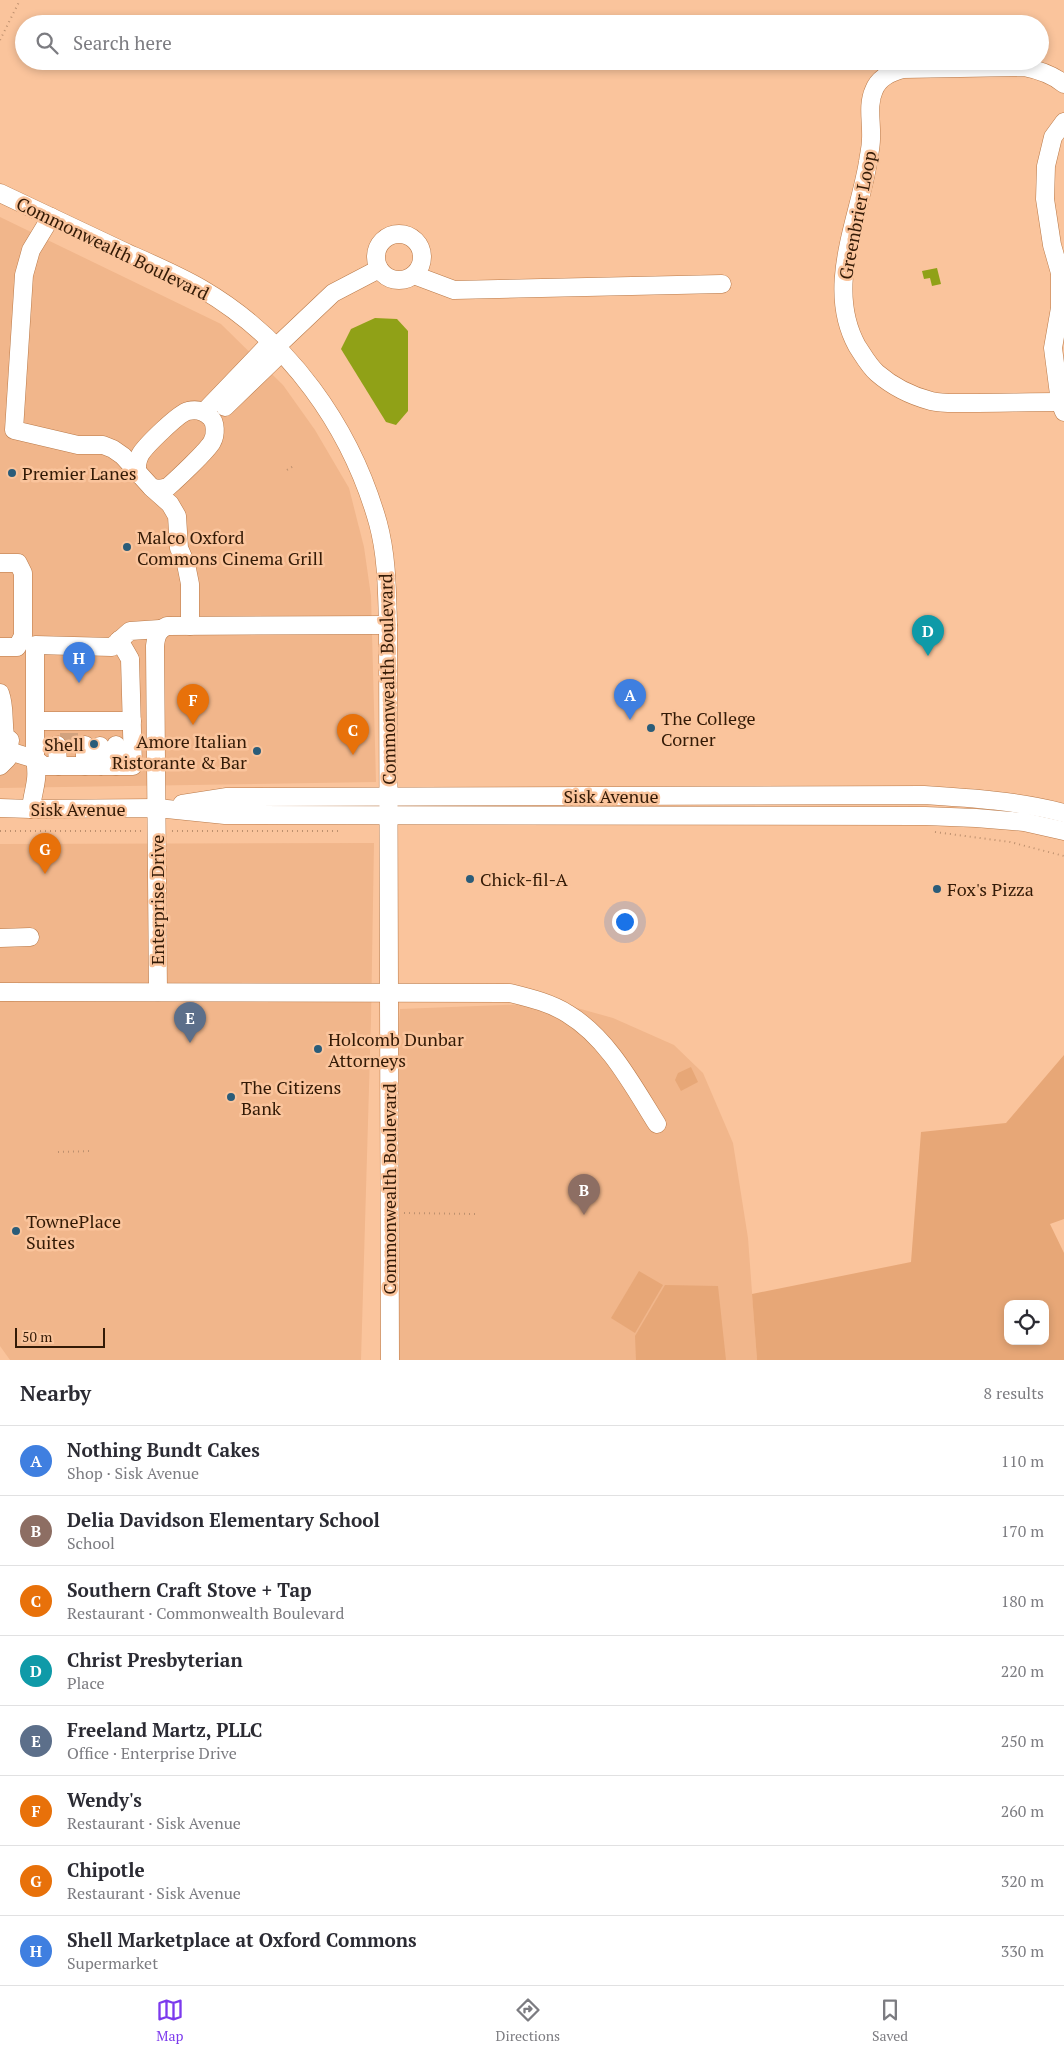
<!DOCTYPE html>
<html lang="en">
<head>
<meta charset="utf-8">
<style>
	body { margin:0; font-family:"PT Serif",serif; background:#f7f7f7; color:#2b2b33 }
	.controls { position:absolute; right:15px; bottom:15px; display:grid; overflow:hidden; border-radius:10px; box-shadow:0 2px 8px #0003 }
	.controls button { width:45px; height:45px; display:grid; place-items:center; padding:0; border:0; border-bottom:1px solid #e1e1e2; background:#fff; color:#2b2b33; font:25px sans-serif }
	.scale { position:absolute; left:15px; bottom:12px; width:90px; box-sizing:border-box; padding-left:5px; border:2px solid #331a06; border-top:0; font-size:14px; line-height:18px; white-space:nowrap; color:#331a06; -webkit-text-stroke:4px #fac49c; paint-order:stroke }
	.you { position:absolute; left:624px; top:921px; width:18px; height:18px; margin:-12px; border:4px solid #fff; border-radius:50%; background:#1a73e8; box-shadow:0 0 0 8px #1a73e833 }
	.badge { display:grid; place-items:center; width:32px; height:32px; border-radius:50%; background:#7c3aed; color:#fff; font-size:16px; font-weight:700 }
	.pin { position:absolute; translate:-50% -41px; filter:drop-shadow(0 1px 2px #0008) }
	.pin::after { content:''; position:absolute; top:26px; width:18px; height:15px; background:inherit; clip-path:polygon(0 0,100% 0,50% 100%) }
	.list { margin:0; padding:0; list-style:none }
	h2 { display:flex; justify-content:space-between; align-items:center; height:65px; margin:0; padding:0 20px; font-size:21px }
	h2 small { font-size:16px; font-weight:400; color:#7c7c81 }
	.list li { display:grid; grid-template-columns:32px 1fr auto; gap:15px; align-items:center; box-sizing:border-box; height:70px; padding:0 20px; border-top:1px solid #e1e1e2 }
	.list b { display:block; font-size:19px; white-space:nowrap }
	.list p { margin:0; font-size:16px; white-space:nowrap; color:#7c7c81 }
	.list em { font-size:16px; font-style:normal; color:#7c7c81 }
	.icon { flex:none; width:28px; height:28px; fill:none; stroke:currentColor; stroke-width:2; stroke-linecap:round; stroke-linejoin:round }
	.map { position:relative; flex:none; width:1064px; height:1360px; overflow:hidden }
	.search { position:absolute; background:#fff; box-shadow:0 2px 8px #0003; left:15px; right:15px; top:15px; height:55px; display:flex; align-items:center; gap:12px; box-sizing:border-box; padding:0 18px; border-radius:28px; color:#7c7c81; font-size:19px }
	.sheet { height:625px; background:#fff }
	nav { display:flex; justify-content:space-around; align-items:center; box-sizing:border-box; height:70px; border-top:1px solid #e1e1e2; background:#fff; font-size:14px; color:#7c7c81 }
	nav a { display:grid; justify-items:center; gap:2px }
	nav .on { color:#7c3aed }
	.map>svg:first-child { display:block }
	.built { fill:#f1b68b }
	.green { fill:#e7a777; fill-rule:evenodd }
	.water { fill:#90a117 }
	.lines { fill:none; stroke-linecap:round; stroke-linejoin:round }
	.minor-tunnel { stroke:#d2a27e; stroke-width:18; stroke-dasharray:18 9; stroke-linecap:butt }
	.minor-casing { stroke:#b97948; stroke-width:19 }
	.path { stroke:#bd906e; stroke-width:2; stroke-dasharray:1 4; stroke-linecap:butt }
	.minor { stroke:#fff; stroke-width:18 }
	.poi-dot { fill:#2a5c79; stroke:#fac49c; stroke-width:2 }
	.labels { text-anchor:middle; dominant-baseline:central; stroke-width:5; stroke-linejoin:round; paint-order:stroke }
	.street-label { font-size:18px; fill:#331a06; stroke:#fac49c }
	.poi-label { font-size:18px; fill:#331a06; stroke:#fac49c; text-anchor:start }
</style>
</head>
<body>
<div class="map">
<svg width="1064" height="1360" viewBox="0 0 1064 1360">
	<rect width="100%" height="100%" fill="#fac49c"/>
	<!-- built -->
	<g class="built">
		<path d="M0 217 221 324 283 385 315 430 349 488 364 547 371 596 376 782 0 788Z"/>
		<path d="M374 843 371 1020 361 1360H10L0 1346V844Z"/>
		<path d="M559 1003 613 1018 674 1045 703 1073 733 1143 748 1238 757 1360H390L392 1129 400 1009Z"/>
	</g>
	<!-- green -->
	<g class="green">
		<path d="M1064 1055V1219L1050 1224 1064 1253V1360H757L752 1294 911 1262 921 1132 1006 1123ZM1008 1304H1045V1341H1008Z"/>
		<path d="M691 1067 698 1082 681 1091 675 1080 678 1073Z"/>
		<path d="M639 1271 663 1285 635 1333 611 1318Z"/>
		<path d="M665 1285 718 1286 726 1360H636L635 1336Z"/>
	</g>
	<!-- water -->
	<g class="water">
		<path d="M937 268 941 284 932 286 930 278 924 279 922 271Z"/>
		<path d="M375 318 397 319 408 331V411L396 425 386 422 341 349 351 329Z"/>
	</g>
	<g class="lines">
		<!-- minor-tunnel -->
		<path class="minor-tunnel" d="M69 733V745"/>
		<defs>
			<g id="minor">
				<path d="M0 193C42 213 85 233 127 253 152 264 178 275 202 289 289 340 351 427 378 523 387 556 387 591 388 625L390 1360"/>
				<path d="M51 217 31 250 24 275 14 430 78 445H103L113 449 123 456 152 488 170 504 177 516 179 548 186 564 190 584V626"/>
				<circle cx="399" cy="257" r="23"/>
				<path d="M414 275 454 290 722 284"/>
				<path d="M276 347 333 293 379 269"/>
				<path d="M1060 402C1029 402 999 403 969 403 957 403 942 404 931 401 912 396 892 386 877 373 869 366 863 355 857 346 825 288 858 222 868 162 869 154 871 147 871 139 872 123 867 105 874 90 879 77 891 72 903 69L1024 67C1039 70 1052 74 1064 84"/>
				<path d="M225 407 281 353"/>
				<path d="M204 412 271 342"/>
				<path d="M1064 412 1060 402 1053 348 1060 308V273L1052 245 1045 199 1046 166 1053 137 1064 122"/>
				<path d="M138 474C136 466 137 462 140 455 145 446 179 413 188 411 196 409 204 411 210 417 216 422 216 435 212 442 207 451 177 479 168 487L160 489 152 488"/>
				<path d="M0 563H18L23 573V636L17 647H0"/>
				<path d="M0 693C7 712 0 729 9 751L35 759 44 766H133L130 659 119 640"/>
				<path d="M36 721H132"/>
				<path d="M57 745 58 766"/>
				<path d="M85 745V766"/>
				<path d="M116 745V766"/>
				<path d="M100 746 101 766"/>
				<path d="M0 766 7 759 10 740"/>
				<path d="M182 804 227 797 924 795C972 798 1018 801 1064 813"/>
				<path d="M0 808 31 809 157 808 225 815 925 816 976 818 1024 822 1064 831"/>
				<path d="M31 809C33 788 39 782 35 759V645L112 647 130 631 160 629"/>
				<path d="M0 938 30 937"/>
				<path d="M0 992 510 993C530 998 551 1003 568 1014 608 1038 633 1086 657 1124"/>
				<path d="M158 992 155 646C156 636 158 630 167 626L388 625"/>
			</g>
		</defs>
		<!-- minor casing -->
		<use href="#minor" class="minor-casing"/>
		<!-- path -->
		<g class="path">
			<path d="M0 40 20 0"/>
			<path d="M287 470 295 465"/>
			<path d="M0 831H143"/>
			<path d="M172 831H340"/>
			<path d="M935 832 1010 842 1064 856"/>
			<path d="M58 1152 92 1151"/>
			<path d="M404 1213 476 1214"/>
		</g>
		<!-- minor -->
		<use href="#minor" class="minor"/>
	</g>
	<!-- markers -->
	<g class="poi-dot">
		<circle cx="12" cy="473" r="5"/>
		<circle cx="127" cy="547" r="5"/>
		<circle cx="651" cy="728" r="5"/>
		<circle cx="94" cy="744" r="5"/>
		<circle cx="257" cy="751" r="5"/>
		<circle cx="470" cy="879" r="5"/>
		<circle cx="937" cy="889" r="5"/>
		<circle cx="318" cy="1049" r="5"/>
		<circle cx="231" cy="1097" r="5"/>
		<circle cx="16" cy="1231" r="5"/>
	</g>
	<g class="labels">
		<!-- street labels -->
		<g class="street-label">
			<text transform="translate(857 215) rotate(-79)">Greenbrier Loop</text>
			<text transform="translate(113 248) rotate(26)">Commonwealth Boulevard</text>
			<text transform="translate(387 679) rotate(-91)">Commonwealth Boulevard</text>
			<text x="611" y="796">Sisk Avenue</text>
			<text x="78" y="809">Sisk Avenue</text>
			<text transform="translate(157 900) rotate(-90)">Enterprise Drive</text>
			<text transform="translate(389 1189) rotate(-90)">Commonwealth Boulevard</text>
		</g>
		<!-- poi labels -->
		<g class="poi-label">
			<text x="22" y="473">Premier Lanes</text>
			<text x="137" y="537">Malco Oxford<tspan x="137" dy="21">Commons Cinema Grill</tspan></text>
			<text x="661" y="718">The College<tspan x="661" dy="21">Corner</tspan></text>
			<text x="247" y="741" text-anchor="end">Amore Italian<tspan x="247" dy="21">Ristorante &amp; Bar</tspan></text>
			<text x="84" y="744" text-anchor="end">Shell</text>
			<text x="480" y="879">Chick-fil-A</text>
			<text x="947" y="889">Fox's Pizza</text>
			<text x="328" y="1039">Holcomb Dunbar<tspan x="328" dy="21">Attorneys</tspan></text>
			<text x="241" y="1087">The Citizens<tspan x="241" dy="21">Bank</tspan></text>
			<text x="26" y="1221">TownePlace<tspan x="26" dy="21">Suites</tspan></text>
		</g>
	</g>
</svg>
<div class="controls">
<button><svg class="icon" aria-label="locate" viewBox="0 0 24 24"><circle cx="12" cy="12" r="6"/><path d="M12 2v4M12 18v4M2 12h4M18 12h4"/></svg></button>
</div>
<div class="scale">50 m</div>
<div class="you"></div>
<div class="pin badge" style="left:630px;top:720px;background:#3f7fe0">A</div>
<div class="pin badge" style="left:584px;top:1215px;background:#8d6e63">B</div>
<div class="pin badge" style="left:353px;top:755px;background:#e8710a">C</div>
<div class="pin badge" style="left:928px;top:656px;background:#0f9aa8">D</div>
<div class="pin badge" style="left:190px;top:1043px;background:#5c6f8a">E</div>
<div class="pin badge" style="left:193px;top:725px;background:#e8710a">F</div>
<div class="pin badge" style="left:45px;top:874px;background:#e8710a">G</div>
<div class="pin badge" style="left:79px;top:683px;background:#3f7fe0">H</div>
<div class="search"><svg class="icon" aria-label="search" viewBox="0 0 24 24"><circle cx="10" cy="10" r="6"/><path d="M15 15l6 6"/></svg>Search here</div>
</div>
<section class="sheet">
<h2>Nearby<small>8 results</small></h2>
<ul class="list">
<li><span class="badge" style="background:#3f7fe0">A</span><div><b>Nothing Bundt Cakes</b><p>Shop · Sisk Avenue</p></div><em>110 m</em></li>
<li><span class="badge" style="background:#8d6e63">B</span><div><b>Delia Davidson Elementary School</b><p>School</p></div><em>170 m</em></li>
<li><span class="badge" style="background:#e8710a">C</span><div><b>Southern Craft Stove + Tap</b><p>Restaurant · Commonwealth Boulevard</p></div><em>180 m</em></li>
<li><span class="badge" style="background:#0f9aa8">D</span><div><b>Christ Presbyterian</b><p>Place</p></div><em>220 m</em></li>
<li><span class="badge" style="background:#5c6f8a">E</span><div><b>Freeland Martz, PLLC</b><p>Office · Enterprise Drive</p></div><em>250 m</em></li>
<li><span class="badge" style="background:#e8710a">F</span><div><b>Wendy's</b><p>Restaurant · Sisk Avenue</p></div><em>260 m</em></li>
<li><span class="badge" style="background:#e8710a">G</span><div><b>Chipotle</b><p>Restaurant · Sisk Avenue</p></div><em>320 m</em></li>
<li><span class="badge" style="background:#3f7fe0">H</span><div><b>Shell Marketplace at Oxford Commons</b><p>Supermarket</p></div><em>330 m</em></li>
</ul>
</section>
<nav>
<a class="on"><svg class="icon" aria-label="map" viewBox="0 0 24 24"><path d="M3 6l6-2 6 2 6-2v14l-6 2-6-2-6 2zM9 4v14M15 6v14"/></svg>Map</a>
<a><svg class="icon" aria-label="directions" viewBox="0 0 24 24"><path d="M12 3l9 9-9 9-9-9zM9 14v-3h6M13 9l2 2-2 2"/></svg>Directions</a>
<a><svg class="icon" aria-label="saved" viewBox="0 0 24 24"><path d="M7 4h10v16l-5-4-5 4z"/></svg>Saved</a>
</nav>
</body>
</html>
